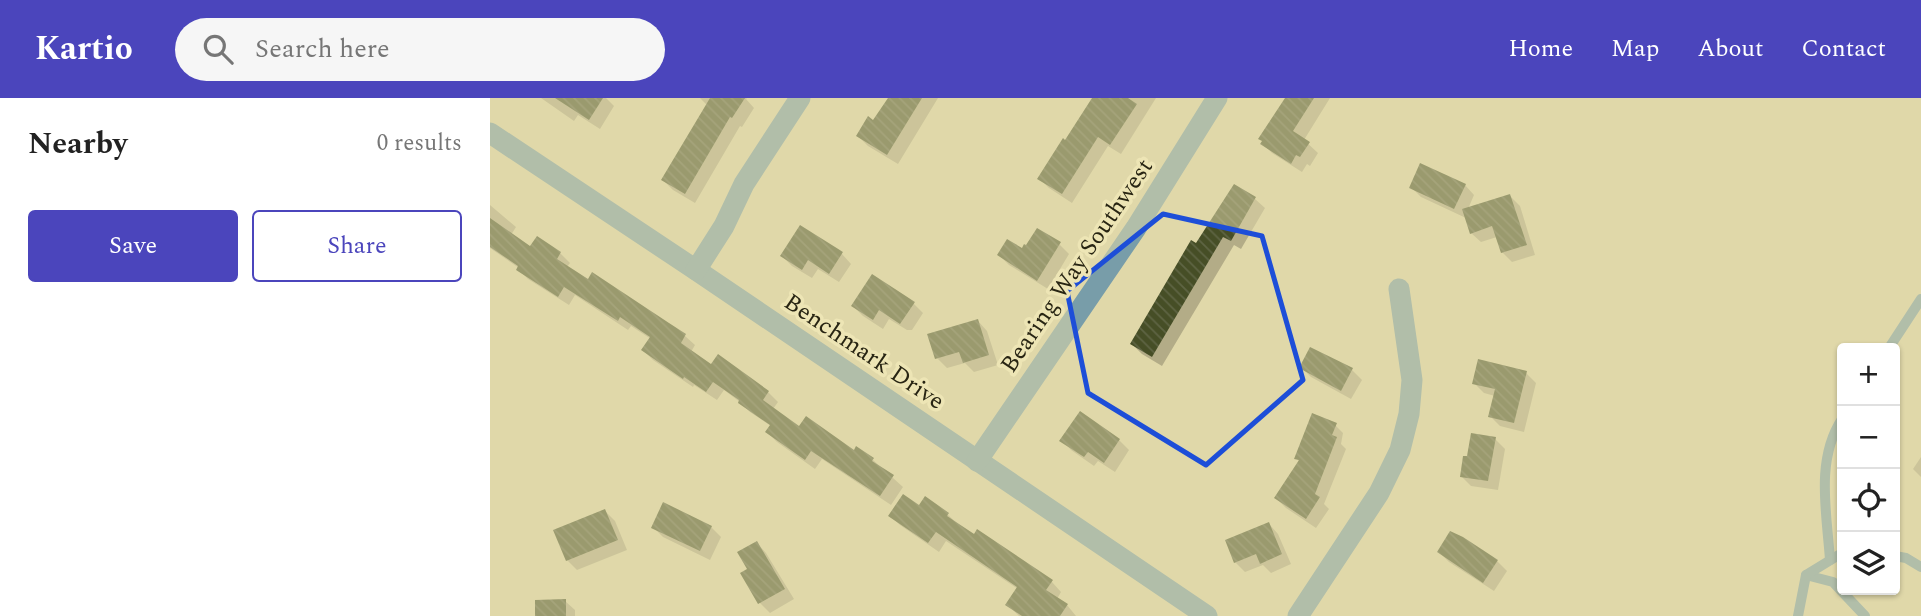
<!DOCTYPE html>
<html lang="en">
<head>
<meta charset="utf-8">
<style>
	body { margin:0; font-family:Spectral,serif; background:#f6f6f6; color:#222 }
	.controls { position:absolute; right:21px; bottom:21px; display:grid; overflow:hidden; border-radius:7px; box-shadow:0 2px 5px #0004 }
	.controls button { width:63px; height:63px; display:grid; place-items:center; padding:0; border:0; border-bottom:2px solid #e0e0e0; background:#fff; color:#222; font:35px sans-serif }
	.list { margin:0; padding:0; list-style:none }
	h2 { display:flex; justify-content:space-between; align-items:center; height:91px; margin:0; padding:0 28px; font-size:30px }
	h2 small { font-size:23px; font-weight:400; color:#767676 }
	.actions { display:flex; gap:14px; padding:21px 28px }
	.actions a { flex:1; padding:16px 0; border:2px solid #4b45bc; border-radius:7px; text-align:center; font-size:24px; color:#4b45bc }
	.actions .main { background:#4b45bc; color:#fff }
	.icon { flex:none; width:38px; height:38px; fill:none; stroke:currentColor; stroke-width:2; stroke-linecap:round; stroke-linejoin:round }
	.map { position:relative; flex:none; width:1431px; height:518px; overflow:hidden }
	header { display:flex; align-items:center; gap:42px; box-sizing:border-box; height:98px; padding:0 35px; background:#4b45bc; color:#fff }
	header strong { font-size:33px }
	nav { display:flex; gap:38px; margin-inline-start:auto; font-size:24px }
	.search { width:490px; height:63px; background:#f6f6f6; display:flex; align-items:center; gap:18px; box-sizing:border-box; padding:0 24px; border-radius:38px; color:#767676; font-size:26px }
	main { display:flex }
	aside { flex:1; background:#fff }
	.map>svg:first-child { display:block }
	.shadow { fill:#0003 }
	.building { fill:url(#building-back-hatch) }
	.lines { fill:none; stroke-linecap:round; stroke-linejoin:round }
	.lane { stroke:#789da9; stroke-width:10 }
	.street { stroke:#789da9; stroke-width:21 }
	.marked { fill:none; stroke:#1d4ed8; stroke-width:5; stroke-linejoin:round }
	.labels { text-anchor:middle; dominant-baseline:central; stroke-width:7; stroke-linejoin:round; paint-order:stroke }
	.street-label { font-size:24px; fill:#282513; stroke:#ede5b5 }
</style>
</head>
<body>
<header>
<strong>Kartio</strong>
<div class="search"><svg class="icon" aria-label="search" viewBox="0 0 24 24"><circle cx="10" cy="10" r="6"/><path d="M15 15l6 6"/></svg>Search here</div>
<nav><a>Home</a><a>Map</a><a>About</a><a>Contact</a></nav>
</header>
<main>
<aside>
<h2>Nearby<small>0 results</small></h2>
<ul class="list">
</ul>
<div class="actions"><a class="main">Save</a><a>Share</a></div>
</aside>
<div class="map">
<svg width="1431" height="518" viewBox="0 0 1431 518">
	<defs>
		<pattern id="building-back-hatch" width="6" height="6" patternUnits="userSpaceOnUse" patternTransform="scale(1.75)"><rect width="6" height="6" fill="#464e26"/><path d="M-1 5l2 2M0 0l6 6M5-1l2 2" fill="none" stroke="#5e6443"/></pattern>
	</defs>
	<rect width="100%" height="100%" fill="#e0d8a9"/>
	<!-- shadow -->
	<g class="shadow">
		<path d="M51 0H116L124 8 110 31 88 17 84 23Z"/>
		<path d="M210 0H257L256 1 264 10 252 29 250 28 205 105 183 92 173 82 217 7Z"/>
		<path d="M400 0H448L408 66 378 48 368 38 384 24Z"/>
		<path d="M606 0H666L631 56 618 48 582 105 559 90 549 80Z"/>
		<path d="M796 0H840L814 42 828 55 820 68 817 66 812 74 782 55 772 45Z"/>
		<path d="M975 87 984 97 978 111 1020 98 1030 108 1045 157 1022 164 1012 154 1007 139 991 144 981 135 976 120 931 99 921 89Z"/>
		<path d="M765 101 775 110 751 151 744 147 672 268 652 256 642 246 707 148Z"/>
		<path d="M0 107 26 129 21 137 41 151 70 155 80 165 77 169 195 238 205 247 201 254 222 268 244 269 278 294 288 304 283 311 310 330 365 354 367 351 383 362 413 389 401 407 332 361 325 371 287 344 277 334 281 328 260 314 250 304 234 292 227 302 204 287 203 289 163 262 153 252 161 241 141 228 138 232 85 197 79 207 38 181 28 171 29 170 0 150Z"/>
		<path d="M569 146 579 156 558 191 519 167 509 157Z"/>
		<path d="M352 156 361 166 349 184 328 171 322 180 302 168 292 158Z"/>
		<path d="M423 205 433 215 422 232H417L399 221 393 231 373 218 363 208Z"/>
		<path d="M488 223 497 233 508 267 484 274 475 265 457 270 447 260Z"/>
		<path d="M811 269 862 272 872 282 861 301 821 279Z"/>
		<path d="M1036 275 1046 285 1034 334 1010 328 1000 318 1005 298 994 295 984 285Z"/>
		<path d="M590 315 629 342 639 352 625 374 608 363 604 368 581 352 572 342Z"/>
		<path d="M843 325 853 335 851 346 856 351 834 406 839 411 826 430 796 410 786 400 810 364 806 360Z"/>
		<path d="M1005 341 1015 351 1008 392 981 388 971 378 978 360Z"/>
		<path d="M1431 359V379L1423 371Z"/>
		<path d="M436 401 458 417 468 426 562 484 571 494 567 501 577 507 586 518H529L518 507 528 491 456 443 449 454 410 427 400 418 429 410Z"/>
		<path d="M115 413 125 423 137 452 87 472 77 462Z"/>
		<path d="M779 426 788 436 801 466 781 475 773 467 755 474 745 464Z"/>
		<path d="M163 429H221L231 439 220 462 173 439Z"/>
		<path d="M267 445 276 455 304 501 280 515 270 505 252 476 259 472Z"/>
		<path d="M949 454 1007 463 1017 473 1004 493 959 464Z"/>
		<path d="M75 503 85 512V518H46Z"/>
	</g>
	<!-- building -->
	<g class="building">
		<path d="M65 0H113L99 22Z"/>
		<path d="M220 0H255L242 20 240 19 195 96 171 82Z"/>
		<path d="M398 0H432L397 57 366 38 378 18 383 22Z"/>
		<path d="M602 0H638L647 6 620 47 608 39 572 96 547 81 573 40 575 42Z"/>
		<path d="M795 0H824L803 33 820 44 810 59 806 57 801 66 770 46 772 43 768 41Z"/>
		<path d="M930 65 976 86 964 111 919 90Z"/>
		<path d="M744 86 766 99 741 143 733 139 662 259 640 246 701 142 706 145Z"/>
		<path d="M1020 96 1037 147 1011 155 1002 128 980 136 972 111Z"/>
		<path d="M0 120 40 148 47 138 71 154 67 161 98 181 102 174 179 225 196 236 191 245 221 266 228 256 279 293 273 302 309 328 316 318 364 352 366 348 384 360 382 363 404 377 390 398 321 353 315 362 275 334 280 327 248 305 249 302 223 284 216 294 194 279 193 281 151 252 160 239 130 219 128 223 74 189 68 199 26 172 28 168 0 149Z"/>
		<path d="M310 127 353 154 339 176 318 162 312 172 290 158Z"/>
		<path d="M547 130 571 144 547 183 507 157 517 141 532 150 534 146 536 147Z"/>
		<path d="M382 176 425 204 410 226 389 212 383 222 361 208Z"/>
		<path d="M488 221 499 257 473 265 469 254 445 261 437 236Z"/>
		<path d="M820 249 863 270 851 293 809 270Z"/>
		<path d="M988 261 1037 273 1024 325 998 319 1005 291 982 286Z"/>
		<path d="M590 313 630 341 614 365 598 354 594 359 569 343Z"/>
		<path d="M822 315 847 325 842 337 847 339 825 396 830 399 816 421 784 400 809 362 804 361Z"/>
		<path d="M981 335 1006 339 998 383 970 379 973 358H977Z"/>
		<path d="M413 396 429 407 435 398 459 415 457 418 484 436 487 431 563 482 556 492 578 506 570 518H532L515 507 527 489 446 434 438 445 398 418Z"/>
		<path d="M173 404 222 428 210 453 161 430Z"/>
		<path d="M115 411 128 442 76 463 63 432Z"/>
		<path d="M779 424 792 456 770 466 766 456 744 465 735 442Z"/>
		<path d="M960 433 973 439 1008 462 993 485 947 454Z"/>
		<path d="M267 443 295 491 268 506 250 475 257 471 247 454Z"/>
		<path d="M76 501V518H45V502Z"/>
	</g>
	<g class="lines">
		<!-- lane -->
		<g class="lane">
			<path d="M1399 250 1431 201"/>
			<path d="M1405 458 1416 460 1431 469"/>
			<path d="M1340 462C1337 416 1325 362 1352 321"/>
			<path d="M1316 477 1343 484 1375 518"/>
			<path d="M1308 518 1316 477 1352 455"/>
		</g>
		<!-- street -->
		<g class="street">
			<path d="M0 35 206 172 717 518"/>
			<path d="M206 172 234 128 254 86 310 0"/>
			<path d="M487 363 646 130 727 0"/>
			<path d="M808 518 889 395 910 352 919 316 922 282 909 191"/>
		</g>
	</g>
	<!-- marked area -->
	<path d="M0 0H1431V518H0ZM673 116 772 138 813 282 716 367 598 295 577 193Z" fill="#e0d8a9" fill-opacity=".55" fill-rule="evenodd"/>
	<path class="marked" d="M673 116 772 138 813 282 716 367 598 295 577 193Z"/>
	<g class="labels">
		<!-- street labels -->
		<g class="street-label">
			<text transform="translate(587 168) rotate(-56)">Bearing Way Southwest</text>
			<text transform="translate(374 254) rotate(34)">Benchmark Drive</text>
		</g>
	</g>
</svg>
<div class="controls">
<button>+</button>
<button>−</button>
<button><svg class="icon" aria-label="locate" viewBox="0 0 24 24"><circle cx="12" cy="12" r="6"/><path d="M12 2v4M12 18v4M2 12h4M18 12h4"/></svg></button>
<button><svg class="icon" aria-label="layers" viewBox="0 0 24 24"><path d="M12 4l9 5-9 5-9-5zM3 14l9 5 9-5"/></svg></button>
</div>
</div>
</main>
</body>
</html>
